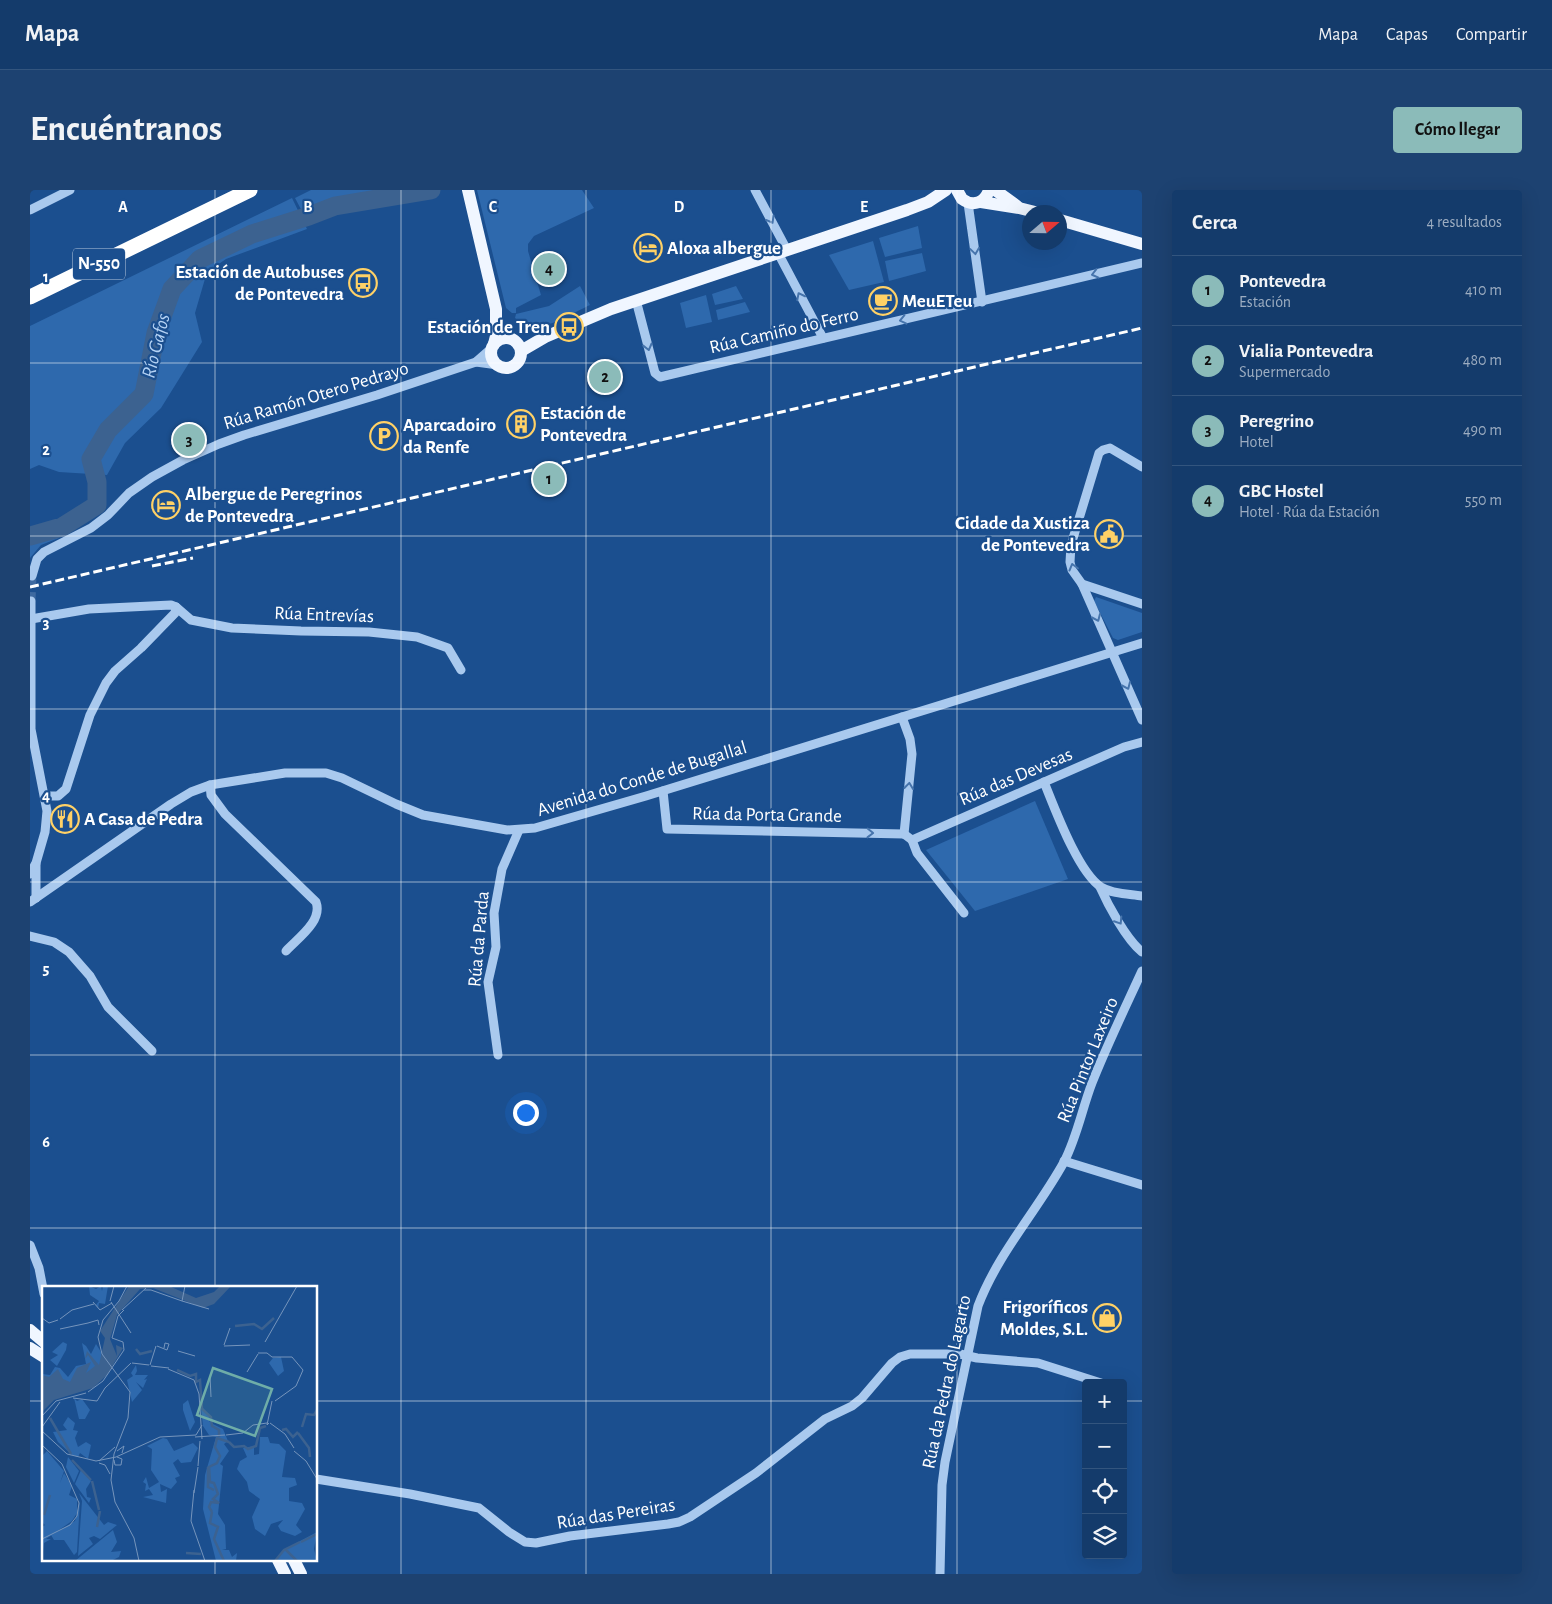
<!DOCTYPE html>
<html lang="es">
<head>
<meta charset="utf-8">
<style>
	body { margin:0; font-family:"Alegreya Sans",sans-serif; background:#1d4271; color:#f1f3f6 }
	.controls { position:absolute; right:15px; bottom:15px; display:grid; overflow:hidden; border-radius:5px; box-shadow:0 5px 20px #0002 }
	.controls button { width:45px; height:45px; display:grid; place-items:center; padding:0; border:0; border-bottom:1px solid #33557e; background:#143b6b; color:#f1f3f6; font:25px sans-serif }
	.compass { position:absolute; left:992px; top:15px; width:45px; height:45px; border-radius:50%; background:#143b6b; box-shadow:0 5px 20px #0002; rotate:70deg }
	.you { position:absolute; left:495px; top:922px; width:18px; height:18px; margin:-12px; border:4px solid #fff; border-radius:50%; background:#1a73e8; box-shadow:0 0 0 8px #1a73e833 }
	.badge { display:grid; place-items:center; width:32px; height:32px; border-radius:50%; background:#8bbbb9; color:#111; font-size:16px; font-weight:700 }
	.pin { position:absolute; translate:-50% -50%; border:2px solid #fff; box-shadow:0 1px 5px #0006 }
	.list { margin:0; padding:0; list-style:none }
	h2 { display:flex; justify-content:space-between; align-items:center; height:65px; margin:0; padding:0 20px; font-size:21px }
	h2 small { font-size:16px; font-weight:400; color:#9dadc1 }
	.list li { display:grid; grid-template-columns:32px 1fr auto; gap:15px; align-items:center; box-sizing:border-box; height:70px; padding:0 20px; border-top:1px solid #33557e }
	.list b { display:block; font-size:19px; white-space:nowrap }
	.list p { margin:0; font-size:16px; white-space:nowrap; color:#9dadc1 }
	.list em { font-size:16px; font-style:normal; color:#9dadc1 }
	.icon { flex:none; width:28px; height:28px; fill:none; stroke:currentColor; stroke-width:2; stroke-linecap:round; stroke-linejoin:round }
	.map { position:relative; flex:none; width:1112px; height:1384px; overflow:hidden; border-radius:5px }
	header { display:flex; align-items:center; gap:30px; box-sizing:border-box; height:70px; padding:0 25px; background:#143b6b; border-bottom:1px solid #33557e }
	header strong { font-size:24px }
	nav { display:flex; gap:28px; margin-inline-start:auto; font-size:18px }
	.intro { display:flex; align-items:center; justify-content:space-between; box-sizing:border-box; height:120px; padding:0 30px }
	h1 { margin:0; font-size:35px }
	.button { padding:12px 22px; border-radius:5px; background:#8bbbb9; color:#111; font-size:18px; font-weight:700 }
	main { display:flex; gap:30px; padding:0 30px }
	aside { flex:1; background:#143b6b; border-radius:5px; box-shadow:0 5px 20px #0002 }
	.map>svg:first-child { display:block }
	.green { fill:#2e69ad }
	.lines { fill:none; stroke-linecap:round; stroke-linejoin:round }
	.river { stroke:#3c6290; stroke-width:19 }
	.minor-tunnel { stroke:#3d69a0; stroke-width:9; stroke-dasharray:9 4.5; stroke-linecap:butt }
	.minor { stroke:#a9c9ee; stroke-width:9 }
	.major { stroke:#f0f6ff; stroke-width:12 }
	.highway { stroke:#fff; stroke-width:15 }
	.rail { stroke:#fff; stroke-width:3; stroke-dasharray:9 4; stroke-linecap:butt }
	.oneway { stroke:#4674ac }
	.grid { fill:none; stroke:#fff; stroke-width:1; stroke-opacity:0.55 }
	.labels { text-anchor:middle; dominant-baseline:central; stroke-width:4.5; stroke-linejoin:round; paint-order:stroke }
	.shield { fill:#1b4f8f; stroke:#bbcadd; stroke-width:1 }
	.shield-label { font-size:18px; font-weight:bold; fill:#fff }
	.poi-label { font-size:19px; font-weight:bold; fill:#fff; stroke:#1b4f8f; text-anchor:start }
	.street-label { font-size:19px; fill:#fff; stroke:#1b4f8f }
	.water-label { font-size:20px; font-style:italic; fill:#b5d3f5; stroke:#1b4f8f }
	.inset-river { fill:none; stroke:#3c6290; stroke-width:2.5 }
	.inset-road { fill:none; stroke:#7695bc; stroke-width:1 }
	.view { fill:#6fada8; fill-opacity:0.15; stroke:#6fada8; stroke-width:2.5 }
	.inset-edge { fill:none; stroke:#fff; stroke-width:2.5 }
	.grid-label { font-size:16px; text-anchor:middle; font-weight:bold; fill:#fff; stroke:#1b4f8f; stroke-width:4.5; stroke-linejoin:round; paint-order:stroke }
</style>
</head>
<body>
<header>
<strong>Mapa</strong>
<nav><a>Mapa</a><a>Capas</a><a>Compartir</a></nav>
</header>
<div class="intro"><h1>Encuéntranos</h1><a class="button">Cómo llegar</a></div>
<main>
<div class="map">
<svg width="1112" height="1384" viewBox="0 0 1112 1384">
	<rect width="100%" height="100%" fill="#1b4f8f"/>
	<!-- green -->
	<g class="green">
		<path d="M281 0H378L311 11 274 25 265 8Z"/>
		<path d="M447 0H552L564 18 504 46 498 54V61L511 105 486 118V123H482L476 118Z"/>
		<path d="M262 8 277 39 196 69 177 82 165 123 172 152 131 218 95 253 77 285 29 282 9 275 0 279V136Z"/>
		<path d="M888 36 892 58 855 67 849 48Z"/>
		<path d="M843 51 854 92 819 100 799 65Z"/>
		<path d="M892 63 896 81 859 91 855 71Z"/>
		<path d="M550 96 560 115C536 126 508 148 485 128L486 124 519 116Z"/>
		<path d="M706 96 713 109 685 115 682 104Z"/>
		<path d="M676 105 682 132 656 138 650 113Z"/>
		<path d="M715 112 720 122 688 130 686 120Z"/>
		<path d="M0 340H12L29 348 11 355 0 368Z"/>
		<path d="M1066 407 1112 423V442L1088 450 1083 448 1064 411Z"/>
		<path d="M1005 611 1038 689 945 721 896 660Z"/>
	</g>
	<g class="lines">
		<!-- river -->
		<path class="river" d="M0 346 32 337 67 315V292L61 269 78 240 114 204 126 143 142 99 170 69 222 44 279 26 305 16 401 0"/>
		<!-- minor-tunnel -->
		<path class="minor-tunnel" d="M1 411 2 386"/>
		<!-- minor -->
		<g class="minor">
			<path d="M725 0 757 60"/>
			<path d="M938 13 952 112"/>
			<path d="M0 20 40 0"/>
			<path d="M748 63 793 148"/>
			<path d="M606 110 625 183 630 187 1112 73"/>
			<path d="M446 172 468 175"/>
			<path d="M1112 277 1080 258 1073 260 1069 263 1041 355 1040 372 1042 380 1052 394 1112 414"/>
			<path d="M2 386 7 369 14 362 61 338 78 325 99 303 122 287 153 270 189 254 214 245 347 205 446 172 462 158"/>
			<path d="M1052 394 1112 530"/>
			<path d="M1 429 59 419 141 415 146 417 161 430 202 438 271 441 339 442 387 447 418 458 431 480"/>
			<path d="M872 527 880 549 882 564 874 644"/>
			<path d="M1014 592C1025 619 1048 682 1071 697 1082 704 1099 704 1112 706"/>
			<path d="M180 595 181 605 195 624 286 712C293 731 268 748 256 761"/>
			<path d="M633 601 637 639 874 644"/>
			<path d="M15 606H28L36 599 60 525 76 493 85 481 111 458 145 423 146 417"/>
			<path d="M874 644 882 650 1094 557 1112 552"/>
			<path d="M882 650 887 663 934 723"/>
			<path d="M6 674V708"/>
			<path d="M0 684 6 673 15 642 17 621 1 539V411"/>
			<path d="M1070 697C1078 715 1096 749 1112 762"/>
			<path d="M0 712 141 614 161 602 180 595 255 583H296L312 588 366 614 393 625 477 640 505 638 616 606 1112 453"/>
			<path d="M0 746 24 752 39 762 60 786 78 817 122 861"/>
			<path d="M468 865 458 792 466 757 464 723 472 679 489 640"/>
			<path d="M1034 971 1112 995"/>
			<path d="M0 1055 9 1078 14 1104"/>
			<path d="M286 1289 380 1304 449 1318 479 1342 495 1352 506 1353 540 1346 638 1334 649 1332 660 1327 726 1283 795 1229 822 1216 832 1208 862 1173 870 1167 880 1164H930L947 1168 1008 1173 1071 1193"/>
			<path d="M910 1384 912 1295 915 1272 948 1116C968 1063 1007 1021 1034 972 1047 947 1052 919 1062 893 1077 855 1095 818 1112 781"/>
		</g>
		<!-- major -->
		<g class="major">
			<path d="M438 0 466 119V146L464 154"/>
			<path d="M927 0 932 9C943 17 955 13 959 0"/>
			<path d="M965 0 987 16"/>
			<path d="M951 12 989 18 1005 22"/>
			<path d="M1030 30 1112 54"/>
			<circle cx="476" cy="163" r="15"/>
			<path d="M491 161 515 147 581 119 877 20 898 12 916 0"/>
			<path d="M0 1140 14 1152"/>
			<path d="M0 1158 14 1167"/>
			<path d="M248 1370 255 1384"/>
			<path d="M264 1370 271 1384"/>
		</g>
		<!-- highway -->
		<path class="highway" d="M0 107 220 0"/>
		<!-- rail -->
		<g class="rail">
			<path d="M122 376 163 368"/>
			<path d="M0 397 1112 138"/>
		</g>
	</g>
	<!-- one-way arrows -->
	<defs><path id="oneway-chevron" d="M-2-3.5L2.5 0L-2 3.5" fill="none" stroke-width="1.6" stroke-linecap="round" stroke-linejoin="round" transform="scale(1.25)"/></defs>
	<g class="oneway">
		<use href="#oneway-chevron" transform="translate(741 30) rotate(61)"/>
		<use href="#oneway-chevron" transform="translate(945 61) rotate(82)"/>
		<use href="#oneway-chevron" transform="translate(1065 84) rotate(166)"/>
		<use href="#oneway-chevron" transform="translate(770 106) rotate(-117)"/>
		<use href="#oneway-chevron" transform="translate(873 130) rotate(167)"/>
		<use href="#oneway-chevron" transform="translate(618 157) rotate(76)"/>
		<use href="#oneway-chevron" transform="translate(1043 377) rotate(-105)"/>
		<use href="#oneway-chevron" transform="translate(1067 428) rotate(66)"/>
		<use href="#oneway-chevron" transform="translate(1097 496) rotate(66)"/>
		<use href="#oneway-chevron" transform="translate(879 596) rotate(-83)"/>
		<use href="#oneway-chevron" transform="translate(840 643) rotate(1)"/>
		<use href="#oneway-chevron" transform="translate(1089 731) rotate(57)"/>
	</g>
	<!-- grid -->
	<path class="grid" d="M185 0V1098M371 0V1384M556 0V1384M741 0V1384M927 0V1384M0 173H1112M0 346H1112M0 519H1112M0 692H1112M0 865H1112M0 1038H1112M0 1211H14M286 1211H1056M1093 1211H1112M185 1370V1384"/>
	<!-- icons -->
	<defs>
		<symbol id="hotel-ring" viewBox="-11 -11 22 22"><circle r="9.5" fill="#1b4f8f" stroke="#ffd166" stroke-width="1.5"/><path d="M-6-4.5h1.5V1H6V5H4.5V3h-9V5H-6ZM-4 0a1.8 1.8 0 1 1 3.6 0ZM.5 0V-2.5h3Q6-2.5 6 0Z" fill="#ffd166"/></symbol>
		<symbol id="bus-ring" viewBox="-11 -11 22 22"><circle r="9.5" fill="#1b4f8f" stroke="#ffd166" stroke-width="1.5"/><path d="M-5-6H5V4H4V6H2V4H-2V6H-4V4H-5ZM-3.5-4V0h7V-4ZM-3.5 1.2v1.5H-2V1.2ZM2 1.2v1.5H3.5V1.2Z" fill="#ffd166"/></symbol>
		<symbol id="cafe-ring" viewBox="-11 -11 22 22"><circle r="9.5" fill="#1b4f8f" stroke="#ffd166" stroke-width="1.5"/><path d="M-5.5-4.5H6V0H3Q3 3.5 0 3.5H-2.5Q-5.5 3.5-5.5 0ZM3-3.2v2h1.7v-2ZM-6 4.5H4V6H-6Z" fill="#ffd166"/></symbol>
		<symbol id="building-ring" viewBox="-11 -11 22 22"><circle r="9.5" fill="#1b4f8f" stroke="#ffd166" stroke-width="1.5"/><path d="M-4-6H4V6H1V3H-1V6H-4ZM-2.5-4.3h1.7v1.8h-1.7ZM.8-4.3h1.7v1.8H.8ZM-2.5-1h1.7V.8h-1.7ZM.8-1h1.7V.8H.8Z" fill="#ffd166"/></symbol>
		<symbol id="parking-ring" viewBox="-11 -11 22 22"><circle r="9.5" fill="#1b4f8f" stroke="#ffd166" stroke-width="1.5"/><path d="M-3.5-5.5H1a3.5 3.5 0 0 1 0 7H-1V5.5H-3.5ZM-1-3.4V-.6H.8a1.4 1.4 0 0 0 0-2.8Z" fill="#ffd166"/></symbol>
		<symbol id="civic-ring" viewBox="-11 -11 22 22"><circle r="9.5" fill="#1b4f8f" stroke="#ffd166" stroke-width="1.5"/><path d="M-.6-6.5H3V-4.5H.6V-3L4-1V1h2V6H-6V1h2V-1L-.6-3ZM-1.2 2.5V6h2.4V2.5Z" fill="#ffd166"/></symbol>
		<symbol id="restaurant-ring" viewBox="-11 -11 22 22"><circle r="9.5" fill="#1b4f8f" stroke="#ffd166" stroke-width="1.5"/><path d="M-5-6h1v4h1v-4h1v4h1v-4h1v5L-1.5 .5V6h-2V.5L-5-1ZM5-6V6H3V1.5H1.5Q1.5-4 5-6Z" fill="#ffd166"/></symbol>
		<symbol id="shop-ring" viewBox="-11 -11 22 22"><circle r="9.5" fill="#1b4f8f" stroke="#ffd166" stroke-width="1.5"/><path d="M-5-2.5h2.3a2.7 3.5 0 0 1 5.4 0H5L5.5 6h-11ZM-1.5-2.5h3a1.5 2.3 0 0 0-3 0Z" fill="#ffd166"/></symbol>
	</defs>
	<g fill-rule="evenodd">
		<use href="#hotel-ring" x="602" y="42" width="32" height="32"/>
		<use href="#bus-ring" x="317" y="77" width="32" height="32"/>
		<use href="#cafe-ring" x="837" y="95" width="32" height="32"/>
		<use href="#bus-ring" x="523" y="121" width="32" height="32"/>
		<use href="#building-ring" x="475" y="218" width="32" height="32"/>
		<use href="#parking-ring" x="338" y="230" width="32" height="32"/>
		<use href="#hotel-ring" x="120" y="299" width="32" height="32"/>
		<use href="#civic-ring" x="1063" y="328" width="32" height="32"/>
		<use href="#restaurant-ring" x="19" y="613" width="32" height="32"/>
		<use href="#shop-ring" x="1061" y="1112" width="32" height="32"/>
	</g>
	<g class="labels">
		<!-- shield labels -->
		<rect class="shield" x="43" y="58.5" width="52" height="31" rx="4"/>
		<g class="shield-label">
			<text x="69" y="74">N-550</text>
		</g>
		<!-- poi labels -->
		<g class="poi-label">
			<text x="637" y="58">Aloxa albergue</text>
			<text x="314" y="82" text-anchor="end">Estación de Autobuses<tspan x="314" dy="22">de Pontevedra</tspan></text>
			<text x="872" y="111">MeuETeu</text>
			<text x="520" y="137" text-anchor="end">Estación de Tren</text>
			<text x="510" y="223">Estación de<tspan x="510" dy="22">Pontevedra</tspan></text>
			<text x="373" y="235">Aparcadoiro<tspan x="373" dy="22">da Renfe</tspan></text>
			<text x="155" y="304">Albergue de Peregrinos<tspan x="155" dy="22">de Pontevedra</tspan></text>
			<text x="1060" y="333" text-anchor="end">Cidade da Xustiza<tspan x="1060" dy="22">de Pontevedra</tspan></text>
			<text x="54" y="629">A Casa de Pedra</text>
			<text x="1058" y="1117" text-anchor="end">Frigoríficos<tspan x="1058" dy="22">Moldes, S.L.</tspan></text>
		</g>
		<!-- street labels -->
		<g class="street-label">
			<text transform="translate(754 141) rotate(-13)">Rúa Camiño do Ferro</text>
			<text transform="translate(286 206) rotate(-17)">Rúa Ramón Otero Pedrayo</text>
			<text transform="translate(294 425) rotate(2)">Rúa Entrevías</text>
			<text transform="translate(986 587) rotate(-23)">Rúa das Devesas</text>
			<text transform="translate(612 589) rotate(-17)">Avenida do Conde de Bugallal</text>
			<text transform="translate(737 625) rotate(1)">Rúa da Porta Grande</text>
			<text transform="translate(449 749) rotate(-85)">Rúa da Parda</text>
			<text transform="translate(1058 870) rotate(-68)">Rúa Pintor Laxeiro</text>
			<text transform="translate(917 1192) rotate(-78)">Rúa da Pedra do Lagarto</text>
			<text transform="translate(586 1324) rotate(-9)">Rúa das Pereiras</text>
		</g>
		<!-- water labels -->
		<g class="water-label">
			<text transform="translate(126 156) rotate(-76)">Río Gafos</text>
		</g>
	</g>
	<!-- overview -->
	<g transform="translate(12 1096)">
		<rect width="275" height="275" fill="#1b4f8f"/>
		<path d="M47 0 54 3 59 0 60 5 61 0H66L63 18 57 17 56 22 54 19 57 15 48 9ZM21 56 25 58 24 64 15 80 8 74 16 69 10 66ZM40 57 44 60 49 68 54 58 59 66V83L0 108V88L8 89 13 81 18 82 26 91 34 80 44 78ZM239 71 242 85 236 90 227 77 231 72ZM94 79 95 85 93 89H106L102 94 105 93 101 102 94 96 100 104 90 116 85 94 91 90 89 87ZM161 111V122L168 130 167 136 170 133 169 137 181 143 186 155 182 158 187 165 178 178 181 180 176 228 183 239 184 263 180 264H187L190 271 195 267 194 275H174L161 223 163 189 174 151 167 149 161 140 158 112ZM32 112 35 115 40 113 48 124 43 133H37ZM146 114 153 136 148 145 141 124V118ZM26 131 33 137 31 144 36 145 33 152 36 161 44 156 49 159 46 173 38 167 36 171 30 169 16 156 11 146 25 144 21 139ZM218 151H226L228 157 237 158 244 165 240 191 253 192 255 199 247 202V215L260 217 263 223 254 239 260 246 253 250 239 245 236 240 241 234 229 238 223 250 213 243 210 231 218 213 207 205 205 196 195 183 198 175 205 171 201 162 212 160V169L217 168ZM121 152 125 153 132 165 151 157 156 162 149 176 139 177 136 173 131 177 138 190 133 192 135 196 129 203 118 198 119 206 125 203 124 217 101 211 111 209 107 203 103 205 104 198 101 196 104 191 107 202 117 196 109 184 110 163 105 160ZM5 165 22 185 18 197 22 187 30 200 27 209 35 213V227L30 235 4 253H9L2 257 0 275V241L3 239 0 236V170ZM26 171 37 185 32 197 24 181ZM39 184 49 195 44 203 45 211 49 212 47 217 33 198ZM37 207 62 239 66 236 75 239 58 253 52 250 47 252 51 258 36 270 40 215ZM38 214 35 266 32 269 22 254H12L9 249 33 235ZM71 244 75 256 69 266 79 265 77 271 69 275H33ZM275 246 272 263 275 275H233L243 263Z" fill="#2e69ad"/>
		<path d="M87 0H127L154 12 172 6 178 0H189L172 18 161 22 111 2 98 3 75 29 68 53 75 70 74 59 81 62 65 89 51 102 12 114 0 126V89L7 91 16 83 21 93 28 96 35 82 49 76 44 87 53 80 46 69 43 73 45 65 57 79 63 52 58 45Z" fill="#3c6290"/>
		<path class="inset-river" d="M193 40 212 38 220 43 232 32M94 63 98 68 110 65M135 84 148 90 154 88V96L158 94 160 123 169 131 170 140 177 144V151M8 132 29 168M260 141 264 128 272 129 275 124M240 144 244 143 251 151 256 146M256 147 267 162 268 171M187 156 192 161 202 160 206 163 214 160 218 142 224 140M30 174 49 194M166 181V201L172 204M50 195 57 224M170 226 167 221 169 216 177 217 171 213 176 208 172 197 168 196 167 181 175 177 178 170 173 161 175 152 187 156M170 226 168 237 176 241 172 253 182 275M2 229 8 209M55 241 58 225M259 256 275 248M243 263 255 275M144 267 159 268M233 275 242 264 258 256"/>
		<path class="inset-road" d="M85 0 77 15 61 34 56 51 60 68 88 106 86 132 72 168 69 194 73 216 92 252 97 275M102 4H109L140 15M68 15 72 0M140 15 167 23M140 15 143 0M51 16 58 24 70 17M69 16 89 47M80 24 104 2M0 32 7 37 16 34M18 33 30 24 52 18M46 37 56 34 57 39M18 43 46 37M223 56 255 0M182 59 188 42M115 60 125 64 127 58 123 57 122 62M182 60 208 59M136 65 153 70M216 67H225L230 71H250L261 84M90 77 107 79M108 79 114 60M109 80 127 82M126 83 152 94 157 108 160 153M205 86 216 68M168 90 169 111M46 106 61 95 82 64 81 56 70 52 76 30 82 24M31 112 55 115 63 102 89 77M233 115 254 100 261 84M0 130 14 115 44 107M227 137 225 139 230 115M228 137 243 148 252 162M0 141 18 116M0 145 25 168 54 175 74 171 118 151 154 149 160 139M184 149 201 147 211 139 225 137M153 151 183 149M0 159 20 178 37 217 35 230 28 239 0 253M75 165 82 160 80 167M252 165 264 175 275 193M72 174 73 179H79L80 173 75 171M57 175 73 161M57 177 63 179 68 188M156 180 158 155M152 204 149 235 163 275M152 207 156 181"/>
		<path class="view" d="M171 82 230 103 213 150 155 129Z"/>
		<rect width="275" height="275" class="inset-edge"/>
	</g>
	<g class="grid-label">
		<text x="93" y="22">A</text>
		<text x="278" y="22">B</text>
		<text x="463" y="22">C</text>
		<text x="649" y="22">D</text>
		<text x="834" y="22">E</text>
		<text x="16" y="92">1</text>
		<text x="16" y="265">2</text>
		<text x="16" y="438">3</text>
		<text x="16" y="611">4</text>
		<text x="16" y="784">5</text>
		<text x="16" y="957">6</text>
	</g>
</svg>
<div class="controls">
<button>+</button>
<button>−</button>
<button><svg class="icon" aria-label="locate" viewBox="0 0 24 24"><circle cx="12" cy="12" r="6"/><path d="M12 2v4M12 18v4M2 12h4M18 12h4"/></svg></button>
<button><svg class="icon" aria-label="layers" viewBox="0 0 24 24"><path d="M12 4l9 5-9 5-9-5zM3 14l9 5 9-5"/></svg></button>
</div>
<svg class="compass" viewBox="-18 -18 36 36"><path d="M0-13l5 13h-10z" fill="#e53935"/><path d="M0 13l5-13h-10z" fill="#9dadc1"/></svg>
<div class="you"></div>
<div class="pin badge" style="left:519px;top:289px">1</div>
<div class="pin badge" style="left:575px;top:187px">2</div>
<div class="pin badge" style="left:159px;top:250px">3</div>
<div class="pin badge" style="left:519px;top:79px">4</div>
</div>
<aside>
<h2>Cerca<small>4 resultados</small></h2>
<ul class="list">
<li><span class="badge">1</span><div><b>Pontevedra</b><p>Estación</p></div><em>410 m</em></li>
<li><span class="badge">2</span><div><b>Vialia Pontevedra</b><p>Supermercado</p></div><em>480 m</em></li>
<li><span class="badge">3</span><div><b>Peregrino</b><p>Hotel</p></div><em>490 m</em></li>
<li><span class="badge">4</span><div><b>GBC Hostel</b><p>Hotel · Rúa da Estación</p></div><em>550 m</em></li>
</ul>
</aside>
</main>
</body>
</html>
